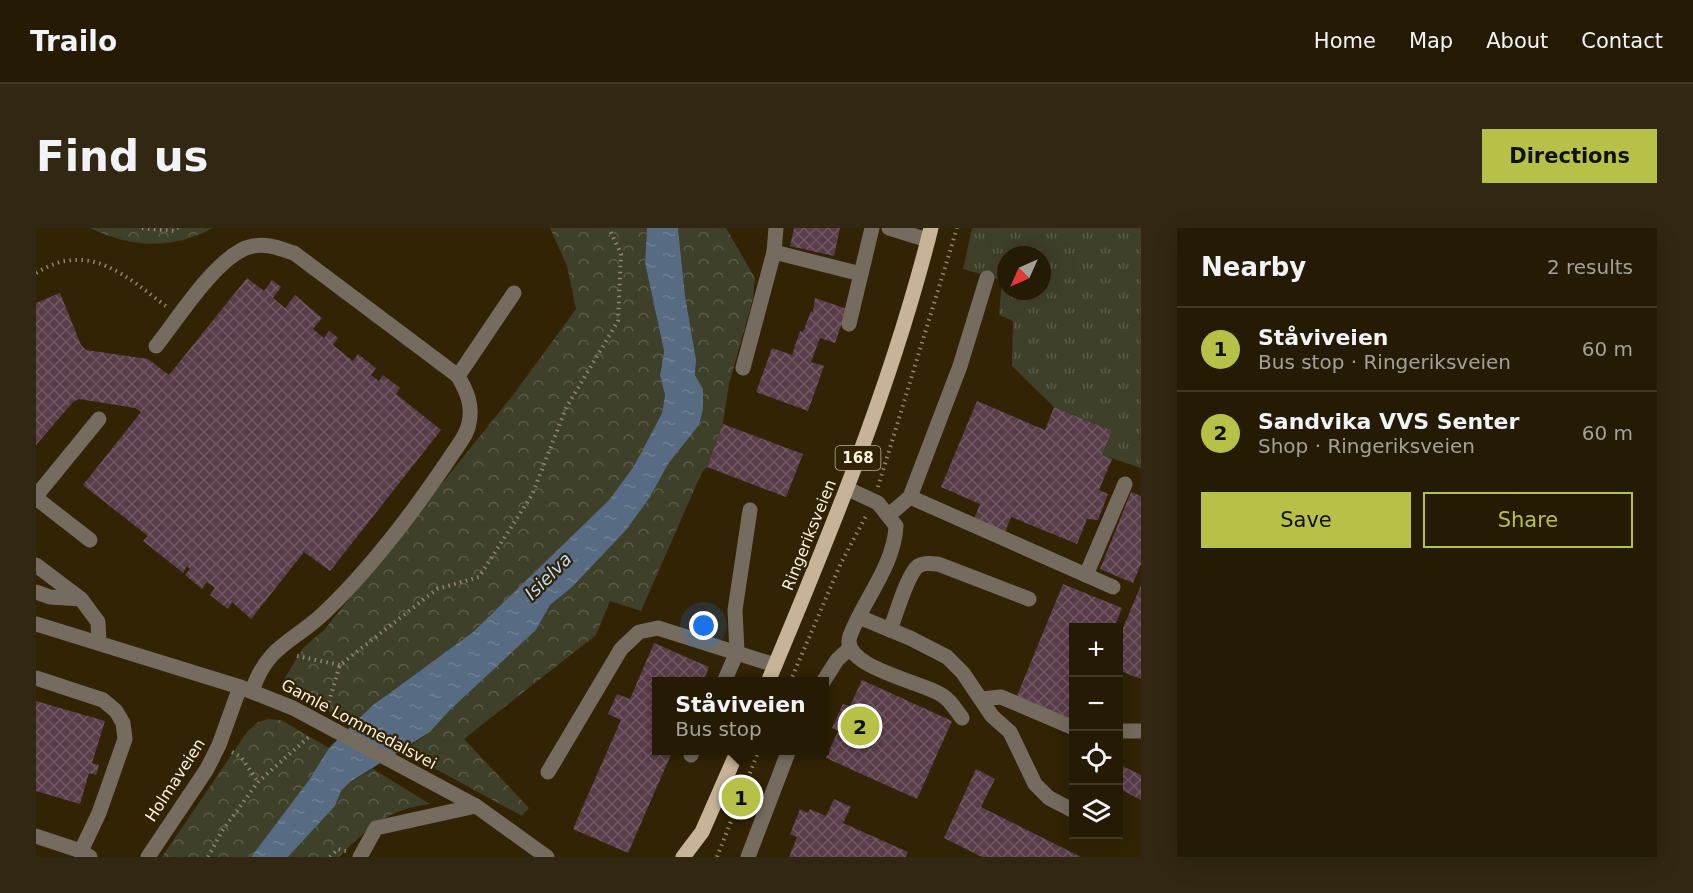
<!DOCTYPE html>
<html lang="en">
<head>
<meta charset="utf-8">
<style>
	body { margin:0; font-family:"DejaVu Sans",sans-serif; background:#312712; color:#f1f3f6 }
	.controls { position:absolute; right:18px; bottom:18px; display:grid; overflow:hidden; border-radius:0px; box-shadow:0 6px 24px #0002 }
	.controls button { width:54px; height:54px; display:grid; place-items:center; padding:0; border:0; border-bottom:2px solid #423825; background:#251a03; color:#f1f3f6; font:30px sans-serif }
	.compass { position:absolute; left:961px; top:18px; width:54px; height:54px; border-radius:50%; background:#251a03; box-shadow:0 6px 24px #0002; rotate:225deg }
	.you { position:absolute; left:668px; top:398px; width:21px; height:21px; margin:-15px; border:4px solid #fff; border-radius:50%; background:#1a73e8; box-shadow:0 0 0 9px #1a73e833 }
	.badge { display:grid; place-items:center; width:39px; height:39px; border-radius:50%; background:#b7c147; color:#111; font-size:20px; font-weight:700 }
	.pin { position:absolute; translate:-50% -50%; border:3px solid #fff; box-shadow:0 2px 6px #0006 }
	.popup { position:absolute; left:616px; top:449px; width:177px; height:78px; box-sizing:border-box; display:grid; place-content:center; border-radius:0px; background:#251a03; filter:drop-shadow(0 2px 4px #0005); font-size:20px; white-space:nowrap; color:#a3a19a }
	.popup b { font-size:22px; color:#f1f3f6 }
	.popup::after { content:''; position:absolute; left:50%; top:100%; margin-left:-12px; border:12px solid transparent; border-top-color:#251a03 }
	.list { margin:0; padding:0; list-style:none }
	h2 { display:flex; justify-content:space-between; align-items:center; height:78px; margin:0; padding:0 24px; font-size:26px }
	h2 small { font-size:20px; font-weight:400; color:#a3a19a }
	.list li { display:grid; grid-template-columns:39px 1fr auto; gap:18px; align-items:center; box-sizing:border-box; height:84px; padding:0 24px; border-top:2px solid #423825 }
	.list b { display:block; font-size:22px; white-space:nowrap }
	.list p { margin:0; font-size:20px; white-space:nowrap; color:#a3a19a }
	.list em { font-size:20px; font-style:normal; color:#a3a19a }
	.actions { display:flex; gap:12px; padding:18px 24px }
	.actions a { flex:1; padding:14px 0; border:2px solid #b7c147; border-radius:0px; text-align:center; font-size:21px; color:#b7c147 }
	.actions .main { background:#b7c147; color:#111 }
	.icon { flex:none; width:33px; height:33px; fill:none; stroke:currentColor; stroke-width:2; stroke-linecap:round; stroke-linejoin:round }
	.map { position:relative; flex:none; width:1105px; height:629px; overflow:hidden; border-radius:0px }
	header { display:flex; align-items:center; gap:36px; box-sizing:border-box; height:84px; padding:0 30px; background:#251a03; border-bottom:2px solid #423825 }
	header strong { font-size:28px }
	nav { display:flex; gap:33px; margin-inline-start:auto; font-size:21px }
	.intro { display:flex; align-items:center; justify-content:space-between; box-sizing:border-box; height:144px; padding:0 36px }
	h1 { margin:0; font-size:42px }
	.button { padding:15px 27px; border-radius:0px; background:#b7c147; color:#111; font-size:21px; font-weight:700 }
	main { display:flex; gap:36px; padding:0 36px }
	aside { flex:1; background:#251a03; border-radius:0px; box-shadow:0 6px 24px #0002 }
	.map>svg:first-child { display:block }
	.grass { fill:url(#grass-tufts); fill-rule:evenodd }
	.forest { fill:url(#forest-crowns) }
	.water { fill:url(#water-ripples) }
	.building { fill:url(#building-cross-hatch) }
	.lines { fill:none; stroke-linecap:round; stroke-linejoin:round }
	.path { stroke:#92866e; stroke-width:4; stroke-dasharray:1.5 4.5; stroke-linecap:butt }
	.minor { stroke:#756c5f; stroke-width:15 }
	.major { stroke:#c6b398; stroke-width:15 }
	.labels { text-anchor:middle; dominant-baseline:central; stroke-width:4.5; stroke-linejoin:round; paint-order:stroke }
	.shield { fill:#312304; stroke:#bdb29d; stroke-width:1.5 }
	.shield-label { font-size:15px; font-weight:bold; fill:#f9f0df }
	.street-label { font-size:16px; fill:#f9f0df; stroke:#312304 }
	.water-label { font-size:18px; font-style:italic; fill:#bcdcfe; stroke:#312304 }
</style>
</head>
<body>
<header>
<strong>Trailo</strong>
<nav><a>Home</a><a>Map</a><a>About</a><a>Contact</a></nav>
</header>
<div class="intro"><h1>Find us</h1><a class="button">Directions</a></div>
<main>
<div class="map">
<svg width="1105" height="629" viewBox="0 0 1105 629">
	<defs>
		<pattern id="grass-tufts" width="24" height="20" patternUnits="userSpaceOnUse" patternTransform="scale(1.5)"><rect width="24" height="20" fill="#3f402a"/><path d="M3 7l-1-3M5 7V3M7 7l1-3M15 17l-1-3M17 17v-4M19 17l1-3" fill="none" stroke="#5c5c48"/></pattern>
		<pattern id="forest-crowns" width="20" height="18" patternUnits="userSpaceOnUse" patternTransform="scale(1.5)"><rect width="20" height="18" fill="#3f402a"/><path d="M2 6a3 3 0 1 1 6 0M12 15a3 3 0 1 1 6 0" fill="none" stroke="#5c5c48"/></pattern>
		<pattern id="water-ripples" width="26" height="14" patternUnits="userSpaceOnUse" patternTransform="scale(1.5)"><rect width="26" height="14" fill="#576b82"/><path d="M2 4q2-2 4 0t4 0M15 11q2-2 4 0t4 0" fill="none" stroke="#708093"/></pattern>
		<pattern id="building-cross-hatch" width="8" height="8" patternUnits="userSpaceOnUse" patternTransform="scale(1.5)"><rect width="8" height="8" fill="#593d4a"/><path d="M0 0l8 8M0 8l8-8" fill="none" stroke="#725964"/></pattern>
	</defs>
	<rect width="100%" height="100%" fill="#312304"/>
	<!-- grass -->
	<path class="grass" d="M936 0H1105V240L1066 227 1076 203 1018 179 976 138 977 93 963 87 966 52 927 41ZM970 27H1006V63H970Z"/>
	<!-- forest -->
	<g class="forest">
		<path d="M54 0H177C136 22 95 20 54 0Z"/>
		<path d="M514 0H611L609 35 628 123 624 148 629 167 626 185 598 238 573 272 437 404 350 467 317 497 245 456 267 420 288 402 477 167 540 81 531 38Z"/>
		<path d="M642 0H690L719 50 717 71 693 156 687 196 671 239 666 244 605 383 574 373 560 407 428 511 493 580 486 588 367 523 394 504 414 482 500 402 514 377 591 301 614 269 632 236 663 197 667 161 659 147 660 132 649 67Z"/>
		<path d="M233 491 245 492 293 520 273 552 215 629H126L211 504 222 494Z"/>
		<path d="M337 541 394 576C350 582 333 599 303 629H252L299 578 305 563 314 554Z"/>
	</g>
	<!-- water -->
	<path class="water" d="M611 0H642L649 67 660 132 659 147 667 161V181L663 197 632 236 614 269 591 301 536 359 514 377 500 402 414 482 394 504 314 554 305 563 299 578 252 629H215L273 552 293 520 337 477 437 404 573 272 598 238 626 185 629 167 624 148 628 123 609 35Z"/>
	<!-- building -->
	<g class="building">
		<path d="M758 0H804L798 28 754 18Z"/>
		<path d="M211 50 228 63 236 52 245 59 237 70 249 80 259 67 286 90 277 101 288 110 293 103 302 110 297 117 317 133 322 126 340 140 335 147 343 153 347 147 364 160 360 166 405 202 294 343 268 324 215 391 196 374 192 381 174 367 179 360 171 354 166 361 149 347 154 341 151 338 147 345 141 340 107 313 112 308 47 257 105 184 99 180 43 171 37 174 0 217V75L24 65 45 117 50 122 112 131 133 147Z"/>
		<path d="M779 70 811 81 799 115 784 110 775 134 788 138 772 183 720 164 736 120 756 127 764 103 767 104 775 83 777 84Z"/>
		<path d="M941 173 1009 202 1018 179 1076 203 1066 227 1076 231 1063 262 1072 266 1062 292 1051 291 1041 316 975 289 969 304 938 291 944 276 905 259Z"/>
		<path d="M687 196 767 226 750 269 671 239Z"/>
		<path d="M1095 264 1105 268V336L1097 355 1064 341Z"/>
		<path d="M1027 356 1086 380 1078 400H1038V492L981 468Z"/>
		<path d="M1105 357V451L1082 442V412Z"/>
		<path d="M618 415 673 439 667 454H621V522H637L592 625 537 601 585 492 572 486 581 466 594 471Z"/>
		<path d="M826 452 916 493 881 571 790 530 802 503 796 500 807 476 814 478Z"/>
		<path d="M0 473 69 493 56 535 63 537 60 547 53 545 44 576 0 563Z"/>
		<path d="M1082 536 1105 547V572L1082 560Z"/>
		<path d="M940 541 959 551 945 579 1045 629H946L908 610Z"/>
		<path d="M798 571 815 579 807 595 872 624 870 629H753L761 609 754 606 764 581 772 585 774 581 790 588Z"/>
	</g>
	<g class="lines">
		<!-- path -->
		<g class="path">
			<path d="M106 0 138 3 142 0"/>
			<path d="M0 45C53 12 90 48 131 79"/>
			<path d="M842 259 921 0"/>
			<path d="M261 428 304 437"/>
			<path d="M754 454 805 335 830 288"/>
			<path d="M291 480 304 437 401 361 443 349 496 267 530 180 582 93 585 26 573 0"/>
			<path d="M196 524 205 529 222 554"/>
			<path d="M172 629 186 603 222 554 275 507"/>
			<path d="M294 629 302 621 310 623"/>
			<path d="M681 629 723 522"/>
		</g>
		<!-- minor -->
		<g class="minor">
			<path d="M853 0 892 12"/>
			<path d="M738 24 825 46"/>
			<path d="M813 96 836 0"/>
			<path d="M120 118C142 91 183 24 217 18 231 15 245 21 258 25L422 148C431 164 437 177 433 195 431 208 420 220 413 231 378 283 334 341 289 384 257 415 232 416 216 463"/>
			<path d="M707 140 738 24 740 0"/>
			<path d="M422 148 478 65"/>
			<path d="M812 261 842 275 860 298C858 338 828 371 814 408 803 438 885 454 904 466 914 471 919 481 926 490"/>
			<path d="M0 268 63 191"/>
			<path d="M874 269 1077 359"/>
			<path d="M0 270 54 312"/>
			<path d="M853 287 874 269 924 138 951 50"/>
			<path d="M0 337 45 371 62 394 63 415"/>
			<path d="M1050 347 1089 256"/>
			<path d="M0 364 14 369 45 371"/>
			<path d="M823 389 874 410 911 429 927 445 956 488 974 504 999 556 1013 570 1038 583"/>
			<path d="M0 396 204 459 257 480 440 578 511 629"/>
			<path d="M854 402C860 387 871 347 882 338 888 334 895 336 902 336L993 371"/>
			<path d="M0 450 67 472 80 483 87 495 89 511 63 585 45 623"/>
			<path d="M688 454 701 424 699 382 714 282"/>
			<path d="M787 454 801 432 814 420"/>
			<path d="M945 471 965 469 1038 500"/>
			<path d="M1082 503H1105"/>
			<path d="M655 527 657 522"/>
			<path d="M512 544 585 421 603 404 622 400 739 437"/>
			<path d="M0 608 45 623 54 629"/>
			<path d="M112 629 171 541 183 517 204 459"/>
			<path d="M324 629 340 600 440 578"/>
			<path d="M712 629 753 522"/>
		</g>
		<!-- major -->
		<g class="major">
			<path d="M732 454C794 306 856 156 895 0"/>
			<path d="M647 629 666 604 702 522"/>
		</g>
	</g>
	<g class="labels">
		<!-- shield labels -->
		<rect class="shield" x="799.5" y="218" width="45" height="24" rx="4.5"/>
		<g class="shield-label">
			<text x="822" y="230">168</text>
		</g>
		<!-- street labels -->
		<g class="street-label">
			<text transform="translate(773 307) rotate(-68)">Ringeriksveien</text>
			<text transform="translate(323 496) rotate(28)">Gamle Lommedalsvei</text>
			<text transform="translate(139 552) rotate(-57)">Holmaveien</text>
		</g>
		<!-- water labels -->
		<g class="water-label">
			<text transform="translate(512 348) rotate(-45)">Isielva</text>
		</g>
	</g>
</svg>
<div class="controls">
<button>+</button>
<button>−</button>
<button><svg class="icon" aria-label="locate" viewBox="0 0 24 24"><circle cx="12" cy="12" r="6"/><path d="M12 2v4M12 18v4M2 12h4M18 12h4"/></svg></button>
<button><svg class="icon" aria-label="layers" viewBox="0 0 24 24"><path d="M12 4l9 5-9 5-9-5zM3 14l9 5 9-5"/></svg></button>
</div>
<svg class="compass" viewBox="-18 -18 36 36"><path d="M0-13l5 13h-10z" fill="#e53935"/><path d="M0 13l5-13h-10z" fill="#a3a19a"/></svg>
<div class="you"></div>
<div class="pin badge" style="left:705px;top:569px">1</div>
<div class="popup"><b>Ståviveien</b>Bus stop</div>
<div class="pin badge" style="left:824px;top:498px">2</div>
</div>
<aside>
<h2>Nearby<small>2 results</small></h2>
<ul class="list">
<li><span class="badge">1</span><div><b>Ståviveien</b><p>Bus stop · Ringeriksveien</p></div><em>60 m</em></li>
<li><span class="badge">2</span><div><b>Sandvika VVS Senter</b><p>Shop · Ringeriksveien</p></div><em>60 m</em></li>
</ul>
<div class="actions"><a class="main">Save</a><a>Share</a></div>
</aside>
</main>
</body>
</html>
